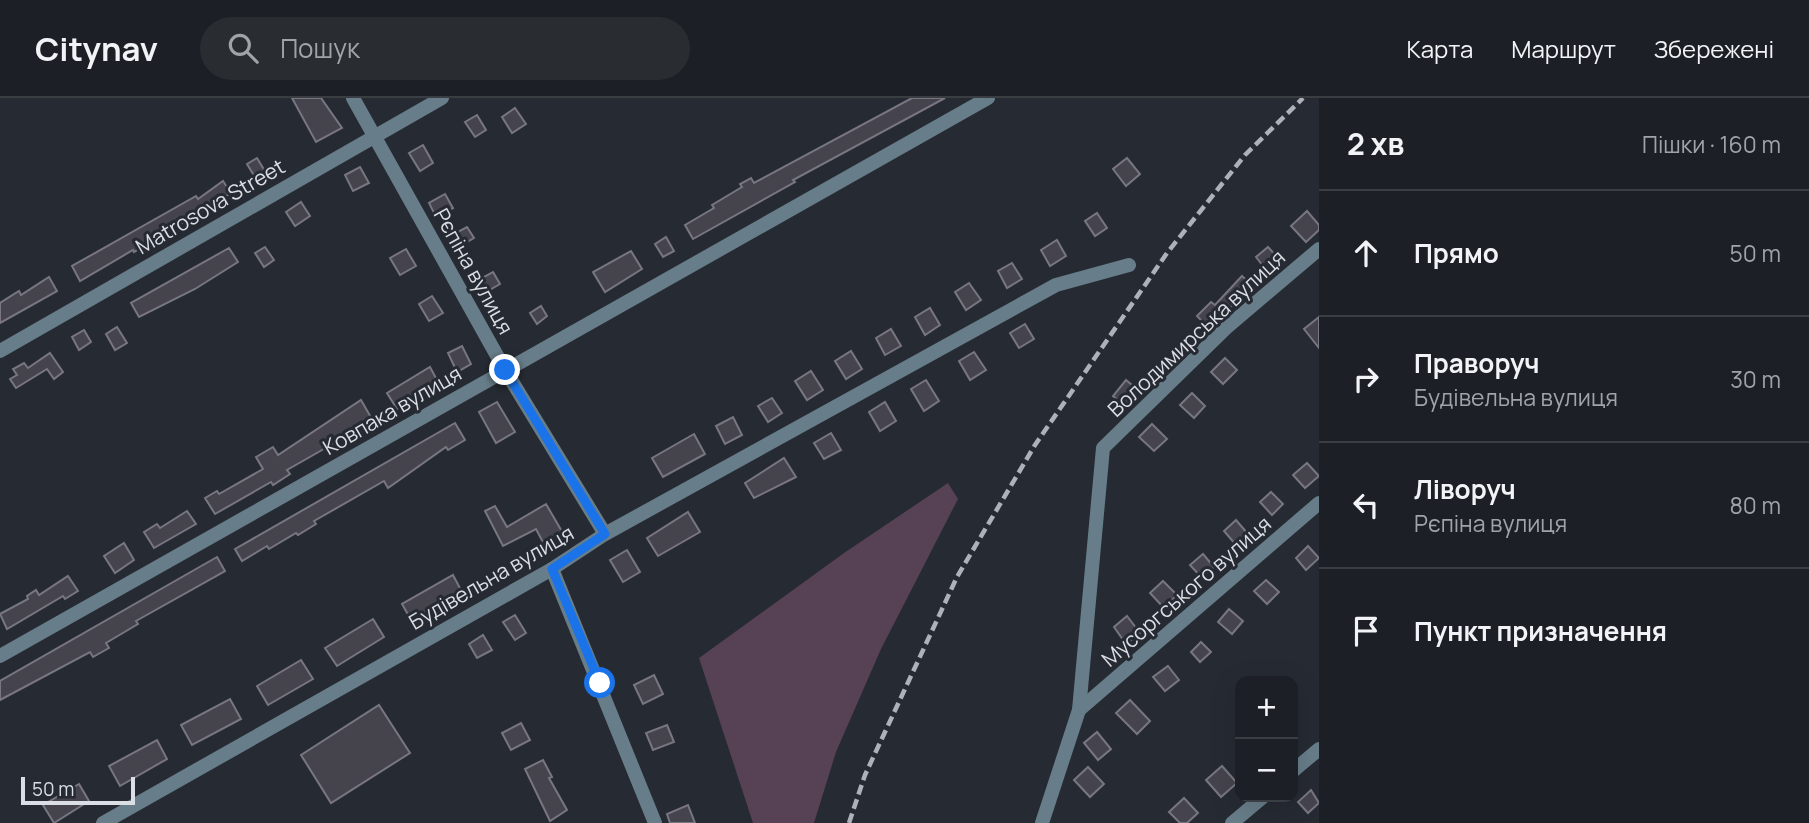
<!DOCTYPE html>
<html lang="uk">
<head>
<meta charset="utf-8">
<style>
	body { margin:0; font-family:Manrope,sans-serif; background:#292d32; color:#f1f3f6 }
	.controls { position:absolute; right:21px; bottom:21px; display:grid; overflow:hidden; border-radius:14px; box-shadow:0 7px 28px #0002 }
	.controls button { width:63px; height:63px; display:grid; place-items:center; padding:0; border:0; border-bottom:2px solid #3a3e43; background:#1c2026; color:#f1f3f6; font:35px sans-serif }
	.scale { position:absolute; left:21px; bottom:18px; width:114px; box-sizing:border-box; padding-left:7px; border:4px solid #dbdee4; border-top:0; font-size:19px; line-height:24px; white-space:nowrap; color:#dbdee4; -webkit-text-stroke:5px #262a32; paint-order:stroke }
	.stop { position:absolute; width:21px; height:21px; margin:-16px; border:5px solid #1a73e8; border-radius:50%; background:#fff }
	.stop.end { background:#1a73e8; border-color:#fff; box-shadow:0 2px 7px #0008 }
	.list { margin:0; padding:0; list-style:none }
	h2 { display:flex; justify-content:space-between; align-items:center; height:91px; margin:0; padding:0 28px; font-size:30px }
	h2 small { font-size:23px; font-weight:400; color:#a0a3a7 }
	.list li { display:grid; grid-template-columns:46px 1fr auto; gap:21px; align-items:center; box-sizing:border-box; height:126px; padding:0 28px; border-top:2px solid #3a3e43 }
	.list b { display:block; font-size:26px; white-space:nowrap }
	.list p { margin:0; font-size:23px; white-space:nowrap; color:#a0a3a7 }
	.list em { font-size:23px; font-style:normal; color:#a0a3a7 }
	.icon { flex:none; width:38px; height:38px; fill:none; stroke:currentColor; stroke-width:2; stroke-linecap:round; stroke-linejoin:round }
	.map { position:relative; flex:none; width:1319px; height:725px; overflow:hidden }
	header { display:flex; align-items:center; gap:42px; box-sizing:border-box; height:98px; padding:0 35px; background:#1c2026; border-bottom:2px solid #3a3e43 }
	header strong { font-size:33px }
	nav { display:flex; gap:38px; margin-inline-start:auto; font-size:24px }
	.search { width:490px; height:63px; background:#292d32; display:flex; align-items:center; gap:18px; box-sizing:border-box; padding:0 24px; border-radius:38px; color:#a0a3a7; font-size:26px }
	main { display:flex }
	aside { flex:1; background:#1c2026 }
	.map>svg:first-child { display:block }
	.green { fill:#574155 }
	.building { fill:#45434c; stroke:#787680; stroke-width:2 }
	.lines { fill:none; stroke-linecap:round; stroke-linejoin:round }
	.minor { stroke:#677d89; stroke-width:14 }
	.rail { stroke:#aeb1b7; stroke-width:4.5; stroke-dasharray:10 5; stroke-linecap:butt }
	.route { stroke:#1a73e8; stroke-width:9 }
	.labels { text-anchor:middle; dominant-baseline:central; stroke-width:6; stroke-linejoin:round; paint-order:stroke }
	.street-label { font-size:21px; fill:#dbdee4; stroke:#262a32 }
</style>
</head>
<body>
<header>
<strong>Citynav</strong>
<div class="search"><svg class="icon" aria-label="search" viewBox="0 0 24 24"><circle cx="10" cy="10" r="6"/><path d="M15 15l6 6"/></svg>Пошук</div>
<nav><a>Карта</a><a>Маршрут</a><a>Збережені</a></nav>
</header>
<main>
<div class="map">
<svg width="1319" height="725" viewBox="0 0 1319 725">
	<rect width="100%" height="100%" fill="#262a32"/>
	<!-- green -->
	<path class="green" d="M948 385 958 401 881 551 836 654 814 725H753L699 560 844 455Z"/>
	<!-- building -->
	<g class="building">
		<path d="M292 0H321L342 30 316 44Z"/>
		<path d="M912 0H945L793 82 795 84 693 141 685 127 714 110 712 107 742 89 740 86 751 80 754 85Z"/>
		<path d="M515 10 526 26 512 35 502 19Z"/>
		<path d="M477 17 486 32 475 39 465 24Z"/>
		<path d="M423 47 433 65 420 73 409 55Z"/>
		<path d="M257 60 266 75 256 81 247 66Z"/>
		<path d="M1127 60 1140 76 1126 88 1113 71Z"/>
		<path d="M360 69 369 85 353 93 345 77Z"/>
		<path d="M223 83 231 95 134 154 133 152 80 183 72 168 196 98 198 101Z"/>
		<path d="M445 96 453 110 436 119 429 105Z"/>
		<path d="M301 104 310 118 295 128 286 114Z"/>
		<path d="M1307 113 1319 127V132L1306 144 1291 128Z"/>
		<path d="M1097 115 1107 130 1095 138 1085 123Z"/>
		<path d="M467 129 474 140 460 148 454 136Z"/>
		<path d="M666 139 674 153 663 159 655 146Z"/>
		<path d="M1057 142 1066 158 1050 168 1041 152Z"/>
		<path d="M265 149 274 162 264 169 255 155Z"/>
		<path d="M1268 149 1280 162 1267 173 1256 159Z"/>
		<path d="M229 150 238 164 195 191 139 219 131 205Z"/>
		<path d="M406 151 416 168 400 177 390 160Z"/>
		<path d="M631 153 642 171 605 194 593 174Z"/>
		<path d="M1012 165 1022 181 1007 190 998 173Z"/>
		<path d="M493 174 500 186 488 193 480 181Z"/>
		<path d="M1242 178 1253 188 1209 230 1197 218 1211 204 1215 207Z"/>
		<path d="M49 179 57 193 0 225V205L19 193 21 197Z"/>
		<path d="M969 185 981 202 966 212 955 194Z"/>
		<path d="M432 198 443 215 429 223 419 206Z"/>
		<path d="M541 208 547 218 537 226 530 215Z"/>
		<path d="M930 210 940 227 925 237 915 219Z"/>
		<path d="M1319 219V250L1304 231Z"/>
		<path d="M1025 226 1034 241 1019 250 1010 235Z"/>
		<path d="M117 229 127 245 115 252 106 236Z"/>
		<path d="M891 231 901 248 885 257 876 240Z"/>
		<path d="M84 232 91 244 79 252 72 239Z"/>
		<path d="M462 248 471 266 457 274 448 255Z"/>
		<path d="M851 253 862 271 846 281 835 263Z"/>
		<path d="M974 254 986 272 970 282 959 263Z"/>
		<path d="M50 255 63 274 54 281 47 271 16 290 10 281 17 277 13 271 24 265 28 270Z"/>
		<path d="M1225 260 1237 272 1223 286 1211 274Z"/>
		<path d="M430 269 438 284 397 311 387 295Z"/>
		<path d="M811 273 823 292 807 302 795 283Z"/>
		<path d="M926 282 939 303 924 313 911 291Z"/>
		<path d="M1126 282 1139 293 1126 309 1113 298Z"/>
		<path d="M1192 295 1205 308 1194 320 1180 307Z"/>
		<path d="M772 300 782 315 768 324 758 308Z"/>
		<path d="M361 302 373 323 287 372 290 376 273 387 271 384 215 416 205 400 217 393 219 396 263 371 256 359 273 349 278 357Z"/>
		<path d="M497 304 515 334 496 345 479 314Z"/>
		<path d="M885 304 896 323 880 333 869 314Z"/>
		<path d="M733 319 742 337 725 346 716 328Z"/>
		<path d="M455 325 465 342 448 352 446 349 388 390 384 383 314 423 316 426 298 437 296 435 269 451 267 448 242 463 235 451Z"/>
		<path d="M1152 326 1167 341 1154 353 1139 339Z"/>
		<path d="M831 335 841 352 824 361 814 345Z"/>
		<path d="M694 336 705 356 663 379 652 360Z"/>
		<path d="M784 360 796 379 754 400 745 385Z"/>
		<path d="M1307 365 1319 378 1305 390 1293 377Z"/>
		<path d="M1271 394 1283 406 1272 417 1260 404Z"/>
		<path d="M546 406 564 437 545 448 536 431 503 448 485 413 495 408 507 429Z"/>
		<path d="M187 413 196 426 154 450 144 434 157 426 160 430Z"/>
		<path d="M688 414 700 434 658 458 647 440Z"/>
		<path d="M1236 422 1248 436 1236 447 1224 433Z"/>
		<path d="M124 445 134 462 115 475 104 458Z"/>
		<path d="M1308 448 1319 460 1306 472 1296 460Z"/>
		<path d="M627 452 640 474 623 484 610 462Z"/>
		<path d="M1203 456 1214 469 1201 479 1190 467Z"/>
		<path d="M217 459 225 473 136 523 138 526 106 545 109 550 93 559 90 554 0 602V583Z"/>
		<path d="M453 477 462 494 411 522 402 506Z"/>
		<path d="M68 478 78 493 65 501 63 498 7 531 0 516 28 501 27 498 36 492 39 497Z"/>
		<path d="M1266 482 1279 494 1267 506 1254 493Z"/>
		<path d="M1163 483 1177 497 1164 510 1150 495Z"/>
		<path d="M1229 511 1243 523 1232 536 1218 524Z"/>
		<path d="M515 517 526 535 515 542 503 524Z"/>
		<path d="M1127 518 1140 535 1126 546 1114 529Z"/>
		<path d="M373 521 384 539 337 568 325 550Z"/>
		<path d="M483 537 492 552 477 560 469 546Z"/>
		<path d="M1201 544 1211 554 1200 564 1191 554Z"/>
		<path d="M301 562 313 581 268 607 257 588Z"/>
		<path d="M1168 568 1179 582 1165 593 1153 579Z"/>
		<path d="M654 577 663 596 643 606 634 587Z"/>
		<path d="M230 601 241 621 192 647 181 627Z"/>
		<path d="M1130 602 1150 623 1137 636 1116 615Z"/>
		<path d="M379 607 410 655 331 705 301 657Z"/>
		<path d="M521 625 530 642 511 652 502 635Z"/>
		<path d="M667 627 674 644 653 652 646 635Z"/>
		<path d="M1097 634 1111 651 1098 662 1084 645Z"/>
		<path d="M157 642 167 661 120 688 109 668Z"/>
		<path d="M543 662 552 679 549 680 567 712 550 723 525 671Z"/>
		<path d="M1222 668 1237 685 1221 699 1206 682Z"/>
		<path d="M1088 669 1104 686 1090 699 1074 682Z"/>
		<path d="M79 686 89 703 54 725 43 707Z"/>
		<path d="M1311 692 1319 705 1308 715 1298 704Z"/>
		<path d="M1184 700 1198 715 1187 725H1180L1169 714Z"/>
		<path d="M688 707 695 725H670L667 716Z"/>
	</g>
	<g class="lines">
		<!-- minor -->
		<g class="minor">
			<path d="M353 0 505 272 605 436"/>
			<path d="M0 253 442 0"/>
			<path d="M552 471 655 725"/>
			<path d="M0 558 988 0"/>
			<path d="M1079 612 1319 405"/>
			<path d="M1293 673 1319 651"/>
			<path d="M103 725 552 471 605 436 1056 187 1129 167"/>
			<path d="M1042 725 1079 612 1103 350 1226 230 1319 151"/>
			<path d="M1232 725 1263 699"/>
		</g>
		<!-- rail -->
		<path class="rail" d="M849 725 865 677 957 479 1035 347 1167 155 1245 57 1303 0"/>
	</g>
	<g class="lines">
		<!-- route -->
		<path class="route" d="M505 272 605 436 552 471 600 585"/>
	</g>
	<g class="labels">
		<!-- street labels -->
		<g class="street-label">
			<text transform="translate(210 108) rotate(-30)">Matrosova Street</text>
			<text transform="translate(474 173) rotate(61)">Рєпіна вулиця</text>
			<text transform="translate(1196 235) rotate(-43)">Володимирська вулиця</text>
			<text transform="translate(392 312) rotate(-30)">Ковпака вулиця</text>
			<text transform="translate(491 479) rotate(-30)">Будівельна вулиця</text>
			<text transform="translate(1186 493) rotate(-41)">Мусоргського вулиця</text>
		</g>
	</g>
</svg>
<div class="controls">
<button>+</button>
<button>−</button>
</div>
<div class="scale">50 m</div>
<div class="stop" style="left:600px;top:585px"></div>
<div class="stop end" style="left:505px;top:272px"></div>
</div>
<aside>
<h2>2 хв<small>Пішки · 160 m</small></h2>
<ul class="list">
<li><svg class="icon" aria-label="ahead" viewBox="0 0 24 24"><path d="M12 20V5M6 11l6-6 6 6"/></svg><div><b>Прямо</b></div><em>50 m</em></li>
<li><svg class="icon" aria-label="right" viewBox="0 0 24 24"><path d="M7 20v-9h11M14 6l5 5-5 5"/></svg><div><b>Праворуч</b><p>Будівельна вулиця</p></div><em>30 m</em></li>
<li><svg class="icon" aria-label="left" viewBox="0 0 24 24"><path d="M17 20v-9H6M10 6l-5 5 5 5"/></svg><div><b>Ліворуч</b><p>Рєпіна вулиця</p></div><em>80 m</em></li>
<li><svg class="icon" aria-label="arrive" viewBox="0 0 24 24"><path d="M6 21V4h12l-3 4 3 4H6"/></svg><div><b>Пункт призначення</b></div></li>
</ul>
</aside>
</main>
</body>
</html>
